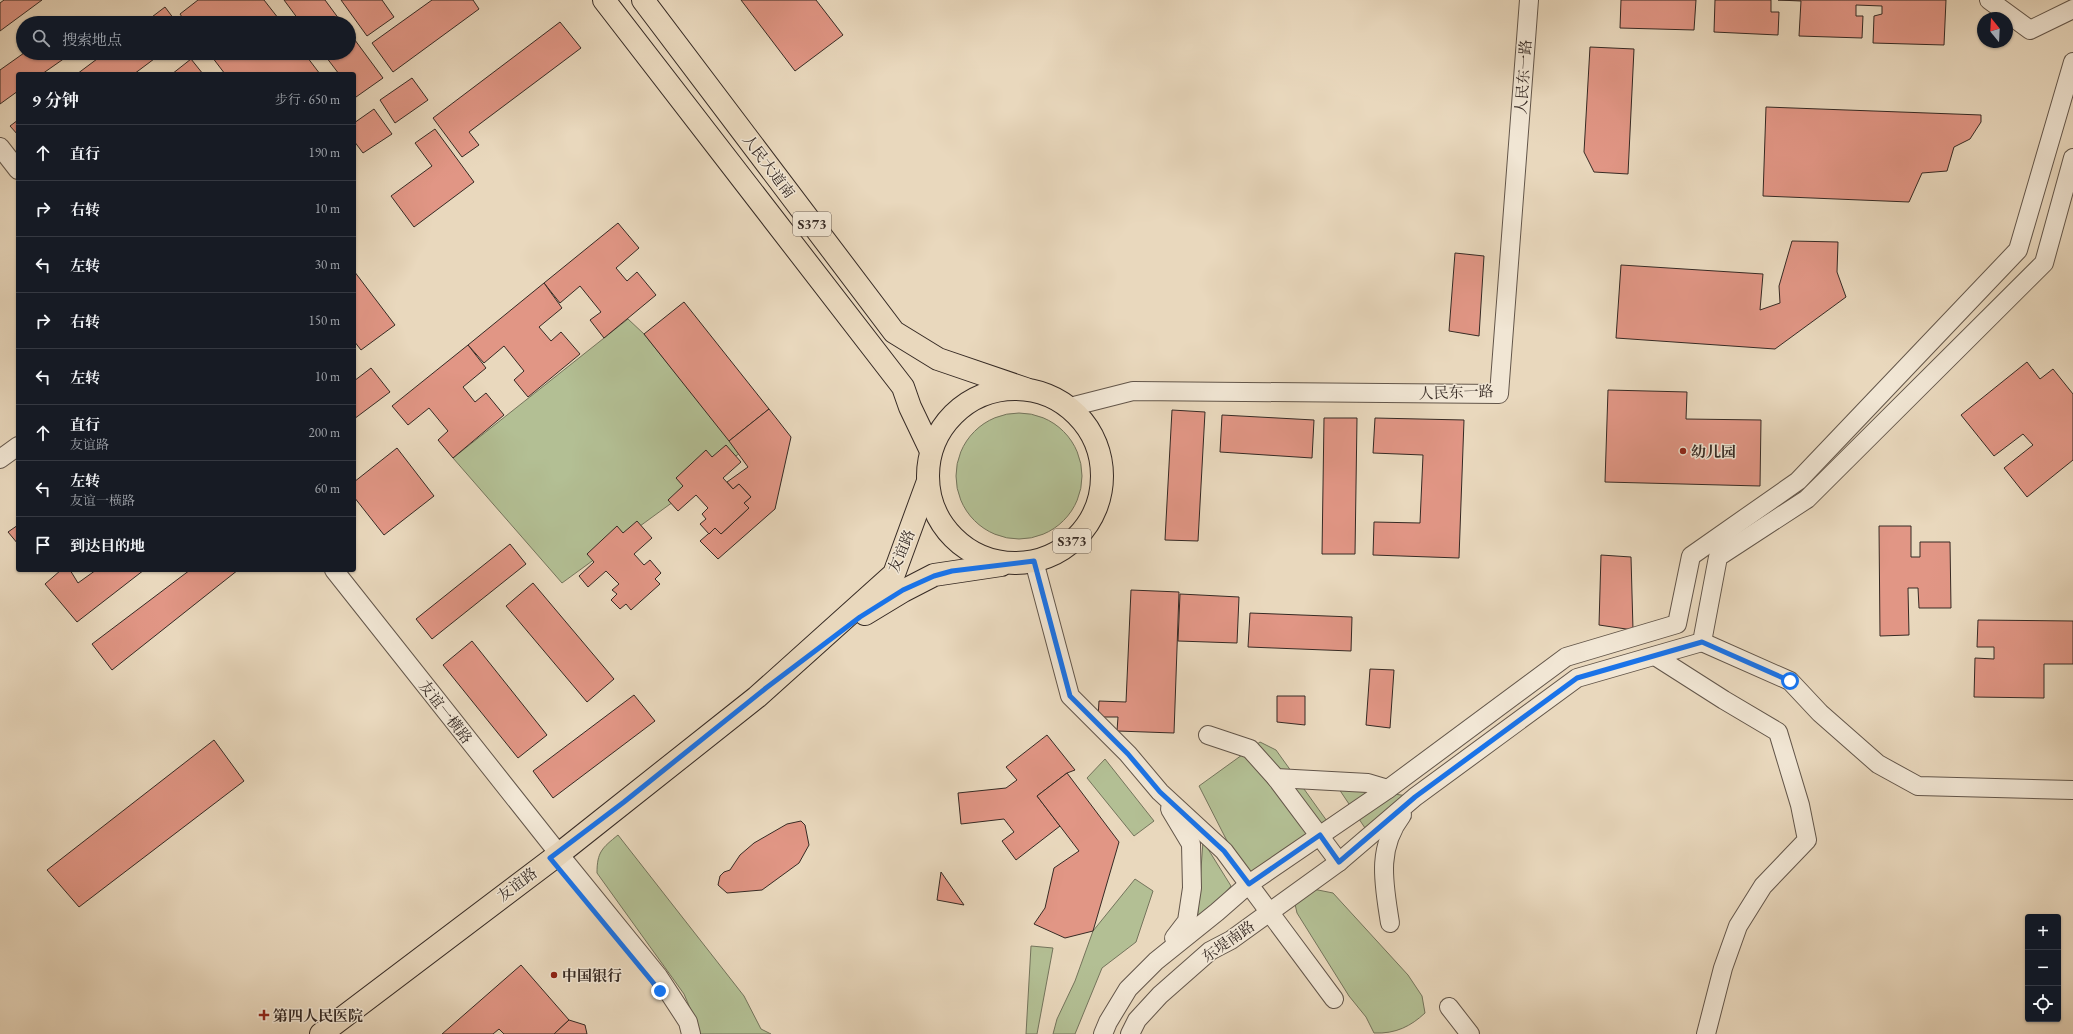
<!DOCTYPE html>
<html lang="zh">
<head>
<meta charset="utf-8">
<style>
	body { margin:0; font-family:"EB Garamond","Noto Serif SC",serif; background:#20242c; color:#f1f3f6 }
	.controls { position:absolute; right:12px; bottom:12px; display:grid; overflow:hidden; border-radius:4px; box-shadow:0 1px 3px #0004 }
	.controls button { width:36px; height:36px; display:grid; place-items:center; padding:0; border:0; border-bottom:1px solid #363941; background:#171b24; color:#f1f3f6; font:20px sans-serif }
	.compass { position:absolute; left:1977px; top:12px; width:36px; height:36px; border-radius:50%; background:#171b24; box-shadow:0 1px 3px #0004; rotate:342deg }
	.stop { position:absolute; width:12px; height:12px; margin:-9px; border:3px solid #1a73e8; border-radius:50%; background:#fff }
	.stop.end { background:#1a73e8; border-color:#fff; box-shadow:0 1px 4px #0008 }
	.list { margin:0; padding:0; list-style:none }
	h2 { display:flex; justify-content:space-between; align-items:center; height:52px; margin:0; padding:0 16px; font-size:17px }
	h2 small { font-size:13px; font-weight:400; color:#9ea1a6 }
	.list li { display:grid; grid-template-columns:26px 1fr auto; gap:12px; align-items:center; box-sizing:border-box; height:56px; padding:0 16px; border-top:1px solid #363941 }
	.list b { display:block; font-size:15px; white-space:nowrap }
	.list p { margin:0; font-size:13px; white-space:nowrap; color:#9ea1a6 }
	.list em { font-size:13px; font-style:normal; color:#9ea1a6 }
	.icon { flex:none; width:22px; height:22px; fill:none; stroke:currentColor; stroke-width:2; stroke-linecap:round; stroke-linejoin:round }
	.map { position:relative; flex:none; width:2073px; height:1034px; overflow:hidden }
	.search { position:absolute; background:#171b24; box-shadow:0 1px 3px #0004; left:16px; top:16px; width:340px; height:44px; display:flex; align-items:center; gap:10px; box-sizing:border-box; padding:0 14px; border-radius:22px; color:#9ea1a6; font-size:15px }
	.panel { position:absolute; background:#171b24; box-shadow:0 1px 3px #0004; left:16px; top:72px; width:340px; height:500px; border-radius:4px }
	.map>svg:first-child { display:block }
	.green { fill:#b3bf94; stroke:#74745c }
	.building { fill:#e19685; stroke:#362a24 }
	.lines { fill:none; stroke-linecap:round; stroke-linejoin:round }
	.minor-casing { stroke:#63564a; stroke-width:20 }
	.major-casing { stroke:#362a24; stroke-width:24 }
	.minor { stroke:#f1e6d4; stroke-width:18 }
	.major { stroke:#e9d8bd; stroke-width:22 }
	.route { stroke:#1a73e8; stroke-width:5 }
	.poi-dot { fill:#8f2418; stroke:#f1e6d4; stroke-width:1.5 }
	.labels { text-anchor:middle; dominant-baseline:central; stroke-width:3; stroke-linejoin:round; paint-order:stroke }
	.shield { fill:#f1e6d4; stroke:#6e6259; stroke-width:1 }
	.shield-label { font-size:14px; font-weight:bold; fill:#362a24 }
	.street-label { font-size:15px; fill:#362a24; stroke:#f1e6d4 }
	.poi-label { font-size:15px; font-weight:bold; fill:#362a24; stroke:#f1e6d4; text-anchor:start }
</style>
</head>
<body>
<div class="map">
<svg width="2073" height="1034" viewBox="0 0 2073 1034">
	<rect width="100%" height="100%" fill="#e9d8bd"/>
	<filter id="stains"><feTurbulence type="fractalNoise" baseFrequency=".005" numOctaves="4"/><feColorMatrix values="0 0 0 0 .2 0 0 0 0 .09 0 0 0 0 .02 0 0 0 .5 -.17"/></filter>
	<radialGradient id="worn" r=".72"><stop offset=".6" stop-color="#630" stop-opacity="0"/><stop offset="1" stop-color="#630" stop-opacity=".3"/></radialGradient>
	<!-- green -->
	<g class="green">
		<path d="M628 319 644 334 740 453 562 583 453 458Z"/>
		<circle cx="1019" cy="476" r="63"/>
		<path d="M1260 742 1276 750 1337 835 1249 884 1199 786Z"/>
		<path d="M1105 759 1154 821 1134 836 1087 778Z"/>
		<path d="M1337 786 1415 797 1365 828Z"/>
		<path d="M618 835 744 996 761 1029 771 1034H695L693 1015 684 994 597 873C597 852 602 848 618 835Z"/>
		<path d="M1203 841 1231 886 1197 926Z"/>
		<path d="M1135 879 1153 891 1136 942 1102 968 1075 1034H1053L1057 1019 1075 981 1093 931Z"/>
		<path d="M1313 889 1333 893 1408 975 1422 996 1425 1013C1411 1026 1396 1034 1374 1033L1366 1017 1349 996 1297 913 1295 904Z"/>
		<path d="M1031 946 1053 948 1037 1034H1026Z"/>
	</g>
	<!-- building -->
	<g class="building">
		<path d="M4 0H42L0 31V3Z"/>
		<path d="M198 0H264L282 23H186L180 14Z"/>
		<path d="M284 0H325L342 23H301Z"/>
		<path d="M341 0H382L394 17 367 36Z"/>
		<path d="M432 0H473L479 9 393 72 372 43Z"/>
		<path d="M741 0H816L843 35 795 71Z"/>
		<path d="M1621 0H1696L1694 30 1620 28Z"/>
		<path d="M1715 0H1771V12H1779L1778 35 1714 32Z"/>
		<path d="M1778 0H1946L1944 45 1873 43 1874 16 1882 14V6L1856 5V16H1863L1862 38 1799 36 1801 1Z"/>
		<path d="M165 7 177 23H144Z"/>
		<path d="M560 22 581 48 469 132 479 145 462 157 433 118Z"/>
		<path d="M349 32 383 78 356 97 354 95V74H339L323 53H349Z"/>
		<path d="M1590 47 1634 49 1628 174 1594 172 1584 152Z"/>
		<path d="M24 53H72L42 74H18V91L0 104V70Z"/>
		<path d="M105 53H162L134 74H77Z"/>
		<path d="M209 53H304L320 74H225Z"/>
		<path d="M191 59 203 74H172Z"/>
		<path d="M412 78 428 100 395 123 380 100Z"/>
		<path d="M1766 107 1981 115V122L1970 139 1954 147 1947 171 1922 173 1909 202 1763 196Z"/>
		<path d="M374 109 392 134 363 153 354 141V123Z"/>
		<path d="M18 120V135L10 126Z"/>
		<path d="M435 129 474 182 414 227 391 196 432 166 415 143Z"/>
		<path d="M618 223 639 248 616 268 627 281 637 272 656 295 604 338 590 320 601 312 580 286 560 303 544 283Z"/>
		<path d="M1792 241 1838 242 1837 272 1846 297 1775 349 1616 338 1621 265 1763 274 1760 310 1780 303 1779 286Z"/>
		<path d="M1455 253 1484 256 1479 336 1449 331Z"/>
		<path d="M354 271 395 325 361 350 354 341Z"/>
		<path d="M544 283 562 308 539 327 551 341 561 332 580 354 528 397 514 380 524 371 504 346 484 363 468 345Z"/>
		<path d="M684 302 769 409 729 441 644 334Z"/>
		<path d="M468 345 486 368 463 387 475 402 486 393 504 415 453 458 438 440 448 431 429 408 408 425 392 406Z"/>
		<path d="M2027 362 2040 379 2053 369 2073 394V460L2027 497 2004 468 2033 445 2023 434 1994 456 1961 415Z"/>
		<path d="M371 368 390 392 354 419V381Z"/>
		<path d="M1608 390 1687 392 1686 419 1761 420 1760 486 1605 482Z"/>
		<path d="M769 409 791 437 775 509 718 559 700 541 715 528 721 534 749 508 744 503 751 497 739 484 733 489 727 482 748 467 729 441Z"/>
		<path d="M1172 410 1205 412 1198 541 1165 540Z"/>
		<path d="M1222 415 1314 420 1312 458 1220 452Z"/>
		<path d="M1324 418H1357L1355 554H1322Z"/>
		<path d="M1375 418 1464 420 1459 558 1373 555 1374 522 1420 523 1423 455 1373 453Z"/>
		<path d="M726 445 741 462 723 478 733 489 739 484 751 497 744 503 749 508 721 534 715 528 709 534 700 524 706 519 702 514 708 508 696 495 678 511 668 500 683 486 676 478 706 450 712 457Z"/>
		<path d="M397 448 434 496 384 535 354 497V482Z"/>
		<path d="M637 521 652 538 634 554 644 565 650 560 661 573 655 579 660 584 631 610 626 604 620 609 611 600 617 594 612 590 619 584 606 571 588 587 579 576 594 562 587 554 617 526 623 533Z"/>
		<path d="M18 525V544L8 532Z"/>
		<path d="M1879 526H1911V557H1920V542H1950L1951 608H1919L1918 588H1908L1909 635 1880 636Z"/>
		<path d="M510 544 526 564 432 639 416 619Z"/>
		<path d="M1601 555 1631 557 1633 630 1599 625Z"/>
		<path d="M61 570H70L78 583 96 570H144L77 622 45 584Z"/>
		<path d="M190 570H238L112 670 92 644Z"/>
		<path d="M533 583 614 679 587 702 506 606Z"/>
		<path d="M1131 590 1179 592 1174 733 1117 731 1118 717H1098L1099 701 1126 702Z"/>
		<path d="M1180 594 1239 597 1237 643 1178 641Z"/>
		<path d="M1250 613 1352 617 1351 651 1248 647Z"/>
		<path d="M1978 620 2073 621V664H2044V698L1974 697 1975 658 1994 659V647H1977Z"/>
		<path d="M472 641 547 735 518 758 443 665Z"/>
		<path d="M1370 669 1394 670 1390 728 1366 725Z"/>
		<path d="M634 695 655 721 553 798 533 771Z"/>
		<path d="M1277 696H1305V725L1277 722Z"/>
		<path d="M1047 735 1075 770 1067 773 1037 796 1060 826 1016 860 1002 841 1014 832 1004 819 961 824 958 793 1006 788 1017 780 1006 767Z"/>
		<path d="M214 740 244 781 79 907 47 870Z"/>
		<path d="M1067 773 1119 842 1093 931 1065 938 1034 924 1045 908 1054 868 1079 851 1037 796Z"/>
		<path d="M801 821 805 825 809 845 799 863 762 890 727 893 718 885 720 876 724 872 730 870 740 855 754 843 787 824Z"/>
		<path d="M941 872 964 905 937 900Z"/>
		<path d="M521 965 569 1020 554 1034H504L499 1029 493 1034H442Z"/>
		<path d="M569 1020 585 1025 587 1034H554Z"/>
	</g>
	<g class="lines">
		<defs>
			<g id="minor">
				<path d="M1989 0 2030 30 2073 9"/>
				<path d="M0 147 18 170"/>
				<path d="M1070 407 1133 391 1499 394 1529 0"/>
				<path d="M0 459 18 446"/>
				<path d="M1034 561 1070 696 1128 754 1160 792 1224 851 1334 999"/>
				<path d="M334 570 559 854 658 976 688 1022 691 1034"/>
				<path d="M1702 642 1790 681 1820 713 1878 764 1918 786 2073 790"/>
				<path d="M1655 656 1724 700 1778 732 1800 805 1807 840 1763 886 1738 926 1723 968 1706 1034"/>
				<path d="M1208 735 1250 749 1276 778 1368 783 1388 789"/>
				<path d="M1276 778 1339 862"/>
				<path d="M1170 809 1191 844 1192 888 1187 921 1174 938"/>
				<path d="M1390 923C1384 884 1376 849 1402 815"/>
				<path d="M1449 1007 1470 1034"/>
				<path d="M1103 1034 1108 1022 1128 989 1156 961 1217 912 1249 884 1388 789 1566 657 1677 624 1691 556 1798 481 2018 250 2073 62"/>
				<path d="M1130 1034 1137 1020 1160 995 1210 951 1231 940 1339 862 1415 797 1577 678 1702 642 1718 557 1807 499 2044 263 2073 158"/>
			</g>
			<g id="major">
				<path d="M604 0 903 387 910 407 931 451"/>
				<path d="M643 0 894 332 938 359 1026 389"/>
				<circle cx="1015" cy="476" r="87"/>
				<path d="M865 614 903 591 934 575 1001 565"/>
				<path d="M321 1034 559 854 757 697 894 574 928 481"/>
			</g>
		</defs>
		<!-- minor casing -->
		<use href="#minor" class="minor-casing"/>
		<!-- major casing -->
		<use href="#major" class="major-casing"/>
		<!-- minor -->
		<use href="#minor" class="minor"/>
		<!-- major -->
		<use href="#major" class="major"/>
	</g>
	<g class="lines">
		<!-- route -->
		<path class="route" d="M660 991 550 858 624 802 766 688 860 617 903 590 934 576 952 571 1034 561 1070 696 1128 754 1160 792 1224 851 1249 884 1320 835 1339 862 1415 797 1577 678 1702 642 1790 681"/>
	</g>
	<!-- markers -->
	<g class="poi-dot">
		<circle cx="1683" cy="451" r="4"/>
		<circle cx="554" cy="975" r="4"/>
		<path d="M262 1009h4v4h4v4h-4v4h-4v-4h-4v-4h4z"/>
	</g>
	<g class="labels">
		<!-- shield labels -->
		<g class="shield">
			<rect x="793" y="212" width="38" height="24" rx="3"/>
			<rect x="1053" y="529" width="38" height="24" rx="3"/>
		</g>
		<g class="shield-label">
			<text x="812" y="224">S373</text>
			<text x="1072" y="541">S373</text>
		</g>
		<!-- street labels -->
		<g class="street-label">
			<text transform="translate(1523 77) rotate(-86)">人民东一路</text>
			<text transform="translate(769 166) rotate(53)">人民大道南</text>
			<text transform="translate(1456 392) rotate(-2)">人民东一路</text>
			<text transform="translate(901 551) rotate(-67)">友谊路</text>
			<text transform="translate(446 712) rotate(52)">友谊一横路</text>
			<text transform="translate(517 884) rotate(-37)">友谊路</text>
			<text transform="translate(1228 941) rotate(-35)">东堤南路</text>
		</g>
		<!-- poi labels -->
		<g class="poi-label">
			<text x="1691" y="451">幼儿园</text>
			<text x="562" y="975">中国银行</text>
			<text x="273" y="1015">第四人民医院</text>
		</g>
	</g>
	<rect width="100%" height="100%" filter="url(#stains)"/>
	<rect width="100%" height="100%" fill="url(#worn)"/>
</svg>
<div class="controls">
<button>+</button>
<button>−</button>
<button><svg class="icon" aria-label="locate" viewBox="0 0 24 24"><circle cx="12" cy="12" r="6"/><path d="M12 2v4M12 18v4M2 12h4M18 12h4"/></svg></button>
</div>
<svg class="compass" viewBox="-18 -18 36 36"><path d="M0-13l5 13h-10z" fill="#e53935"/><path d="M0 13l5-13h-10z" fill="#9ea1a6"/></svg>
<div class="stop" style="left:1790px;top:681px"></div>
<div class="stop end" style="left:660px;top:991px"></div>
<div class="search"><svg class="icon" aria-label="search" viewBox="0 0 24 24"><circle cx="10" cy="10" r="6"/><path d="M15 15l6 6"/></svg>搜索地点</div>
<section class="panel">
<h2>9 分钟<small>步行 · 650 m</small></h2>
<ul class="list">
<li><svg class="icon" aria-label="ahead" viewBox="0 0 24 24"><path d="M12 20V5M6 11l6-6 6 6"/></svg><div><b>直行</b></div><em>190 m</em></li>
<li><svg class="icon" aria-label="right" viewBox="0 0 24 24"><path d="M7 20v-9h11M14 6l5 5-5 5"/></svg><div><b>右转</b></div><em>10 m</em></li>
<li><svg class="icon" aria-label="left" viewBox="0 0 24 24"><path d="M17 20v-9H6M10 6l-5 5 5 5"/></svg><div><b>左转</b></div><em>30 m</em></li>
<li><svg class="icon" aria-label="right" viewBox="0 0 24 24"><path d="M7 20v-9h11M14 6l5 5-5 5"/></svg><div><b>右转</b></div><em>150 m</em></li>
<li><svg class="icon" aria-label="left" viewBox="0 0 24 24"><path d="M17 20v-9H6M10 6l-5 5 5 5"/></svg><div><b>左转</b></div><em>10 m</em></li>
<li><svg class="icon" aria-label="ahead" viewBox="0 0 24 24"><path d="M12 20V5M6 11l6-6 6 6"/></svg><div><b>直行</b><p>友谊路</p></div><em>200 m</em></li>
<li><svg class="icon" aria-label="left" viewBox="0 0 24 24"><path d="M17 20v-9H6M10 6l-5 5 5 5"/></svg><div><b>左转</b><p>友谊一横路</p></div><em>60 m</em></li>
<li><svg class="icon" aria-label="arrive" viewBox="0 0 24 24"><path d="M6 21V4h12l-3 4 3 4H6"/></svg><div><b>到达目的地</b></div></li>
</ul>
</section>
</div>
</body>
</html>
